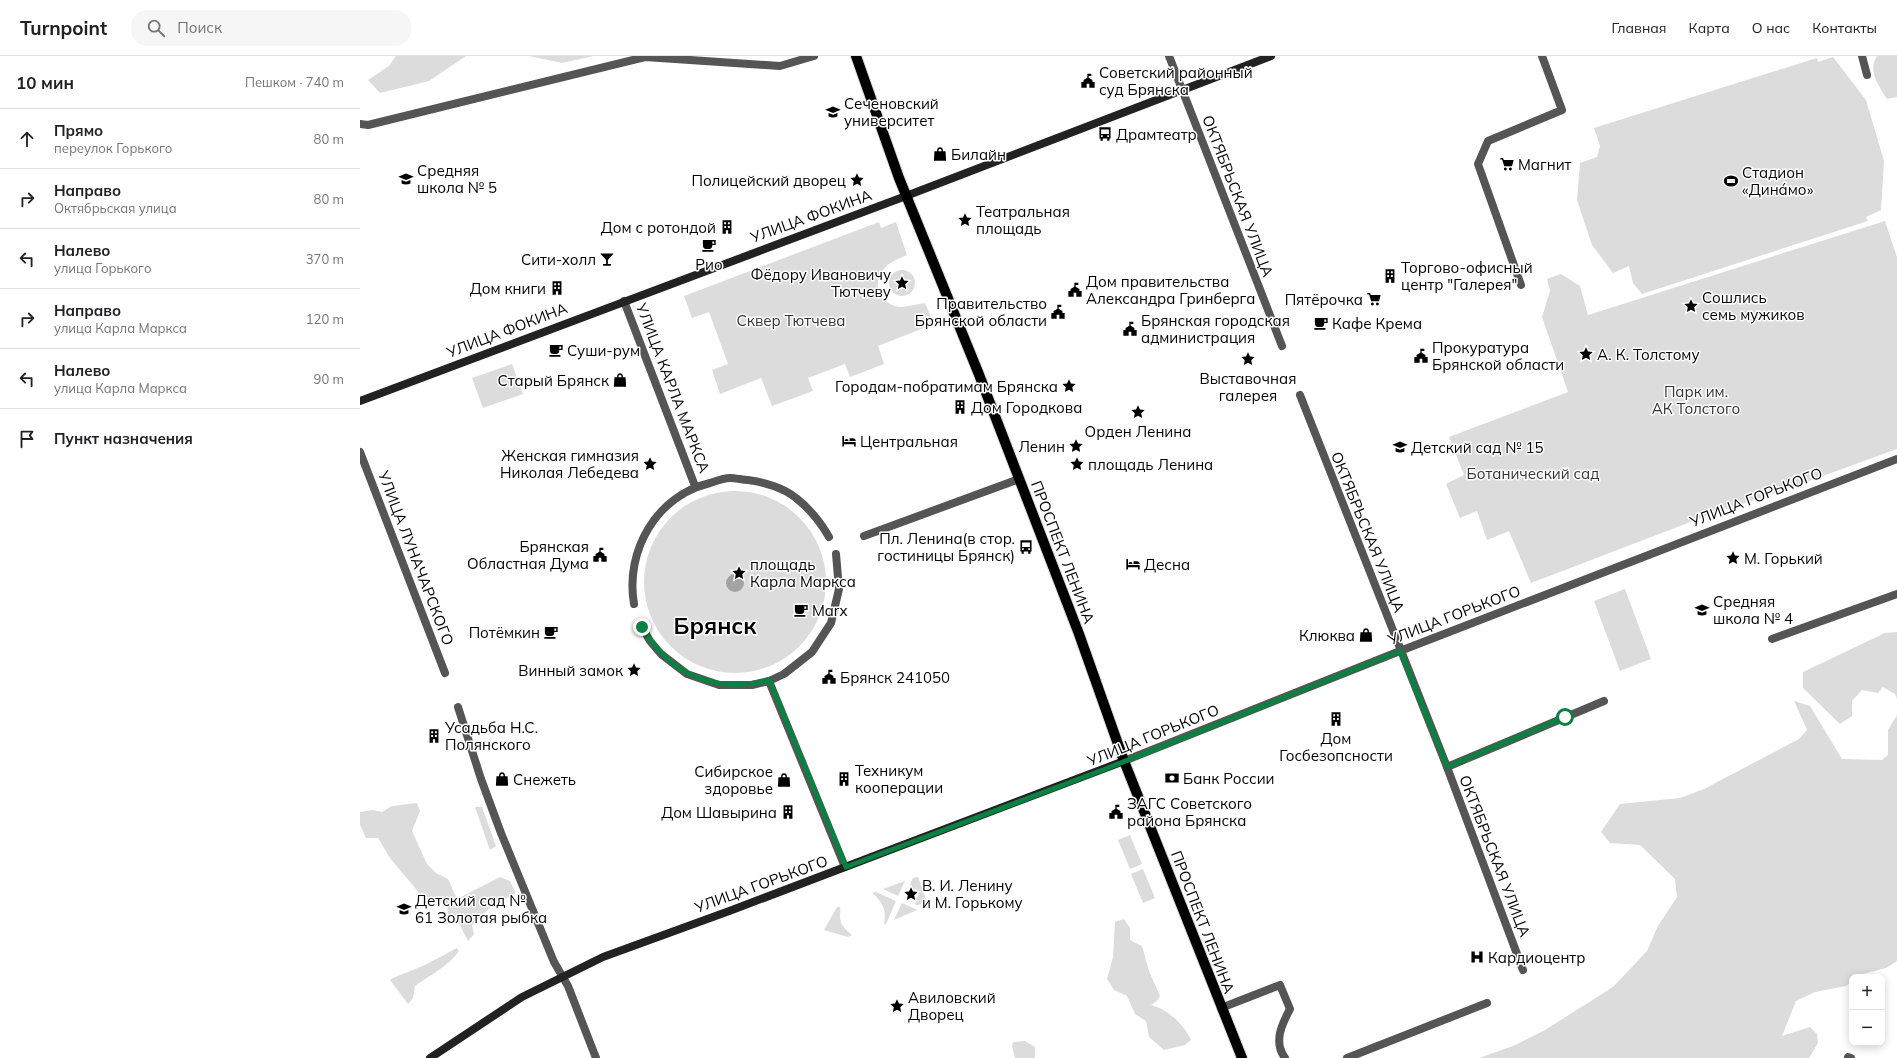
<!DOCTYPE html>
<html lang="ru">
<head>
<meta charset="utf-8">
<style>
	body { margin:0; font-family:Mulish,sans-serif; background:#f6f6f6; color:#202124 }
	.controls { position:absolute; right:12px; bottom:12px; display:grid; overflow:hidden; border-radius:8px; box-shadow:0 2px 10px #0003 }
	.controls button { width:36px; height:36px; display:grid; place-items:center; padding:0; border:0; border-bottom:1px solid #e0e0e0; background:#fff; color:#202124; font:20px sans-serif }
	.stop { position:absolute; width:12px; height:12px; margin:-9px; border:3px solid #0b8043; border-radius:50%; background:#fff }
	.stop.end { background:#0b8043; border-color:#fff; box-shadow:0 1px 4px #0008 }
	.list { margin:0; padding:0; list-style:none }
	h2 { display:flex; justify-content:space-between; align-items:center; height:52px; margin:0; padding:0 16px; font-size:17px }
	h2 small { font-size:13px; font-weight:400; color:#757577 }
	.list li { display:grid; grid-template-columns:26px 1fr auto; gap:12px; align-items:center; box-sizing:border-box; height:60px; padding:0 16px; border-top:1px solid #e0e0e0 }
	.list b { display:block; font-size:15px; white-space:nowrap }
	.list p { margin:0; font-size:13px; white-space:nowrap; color:#757577 }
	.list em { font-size:13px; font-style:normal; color:#757577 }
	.icon { flex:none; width:22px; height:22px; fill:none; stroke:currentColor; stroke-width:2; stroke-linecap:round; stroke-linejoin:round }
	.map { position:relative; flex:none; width:1537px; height:1002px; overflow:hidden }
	header { display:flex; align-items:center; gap:24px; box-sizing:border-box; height:56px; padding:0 20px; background:#fff; border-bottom:1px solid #e0e0e0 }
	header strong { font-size:19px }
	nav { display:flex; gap:22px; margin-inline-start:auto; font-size:14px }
	.search { width:280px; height:36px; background:#f6f6f6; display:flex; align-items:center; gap:10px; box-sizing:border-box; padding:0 14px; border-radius:16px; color:#757577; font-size:15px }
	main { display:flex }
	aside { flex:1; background:#fff }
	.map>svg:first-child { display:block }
	.green { fill:#dcdcdc }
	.water { fill:#a3a3a3 }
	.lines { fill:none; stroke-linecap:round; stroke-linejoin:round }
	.primary-casing { stroke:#dbdbdb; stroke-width:12 }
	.street { stroke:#555; stroke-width:8 }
	.secondary { stroke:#222; stroke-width:8 }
	.primary { stroke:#000; stroke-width:10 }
	.route { stroke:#0b8043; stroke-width:5 }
	.labels { text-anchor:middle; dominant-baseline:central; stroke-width:3; stroke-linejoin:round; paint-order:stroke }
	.poi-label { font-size:15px; fill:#000; stroke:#fff; text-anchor:start }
	.street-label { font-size:15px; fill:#000; stroke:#fff }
	.park-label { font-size:15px; fill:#333; stroke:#fff }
	.town-label { font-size:23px; font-weight:bold; fill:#000; stroke:#fff }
</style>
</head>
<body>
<header>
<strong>Turnpoint</strong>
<div class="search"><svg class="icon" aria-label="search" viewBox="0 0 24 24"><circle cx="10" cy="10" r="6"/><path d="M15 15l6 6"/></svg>Поиск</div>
<nav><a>Главная</a><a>Карта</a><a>О нас</a><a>Контакты</a></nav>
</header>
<main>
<aside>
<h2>10 мин<small>Пешком · 740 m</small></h2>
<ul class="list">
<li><svg class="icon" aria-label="ahead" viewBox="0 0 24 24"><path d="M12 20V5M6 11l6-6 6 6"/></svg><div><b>Прямо</b><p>переулок Горького</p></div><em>80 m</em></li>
<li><svg class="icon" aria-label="right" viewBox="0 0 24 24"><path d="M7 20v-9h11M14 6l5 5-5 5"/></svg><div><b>Направо</b><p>Октябрьская улица</p></div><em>80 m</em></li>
<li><svg class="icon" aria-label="left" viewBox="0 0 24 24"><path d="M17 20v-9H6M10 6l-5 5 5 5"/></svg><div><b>Налево</b><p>улица Горького</p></div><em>370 m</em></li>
<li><svg class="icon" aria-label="right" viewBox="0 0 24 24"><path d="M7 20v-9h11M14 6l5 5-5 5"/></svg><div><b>Направо</b><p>улица Карла Маркса</p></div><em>120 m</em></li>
<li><svg class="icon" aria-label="left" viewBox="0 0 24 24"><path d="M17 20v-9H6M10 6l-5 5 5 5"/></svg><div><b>Налево</b><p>улица Карла Маркса</p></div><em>90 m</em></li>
<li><svg class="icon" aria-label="arrive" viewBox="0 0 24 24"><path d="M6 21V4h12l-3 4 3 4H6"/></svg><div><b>Пункт назначения</b></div></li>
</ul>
</aside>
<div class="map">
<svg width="1537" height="1002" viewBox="0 0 1537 1002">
	<rect width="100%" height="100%" fill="#fff"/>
	<!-- green -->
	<g class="green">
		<path d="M36 0H106L69 25 20 37 8 24 29 10Z"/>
		<path d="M169 0H234L202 7Z"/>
		<path d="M1517 0H1537V41L1527 43C1519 30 1507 14 1517 0Z"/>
		<path d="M1473 1 1506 44 1524 105 1521 154 1506 161 1508 165 1282 238 1273 227 1269 210 1253 217 1232 189 1217 144 1220 107 1237 101 1240 90 1234 72 1457 2 1458 6Z"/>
		<path d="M1525 165 1537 201V393L1416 437 1354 457 1171 527 1149 475 1127 484 1117 455 1100 462 1086 428 1104 419 1089 381 1208 336 1182 261 1190 235 1187 223 1201 218 1220 230 1228 259Z"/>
		<path d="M519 166 521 172 536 166 547 199C538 203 529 206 523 214 510 231 523 251 543 251 550 250 558 248 565 247L574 268 518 290 524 308 490 321 485 308 448 322 453 335 412 350 401 322 360 338 352 314 368 308 349 256 332 262 324 240Z"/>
		<circle cx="542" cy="227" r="13"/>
		<path d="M152 308 163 338 123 352 112 322Z"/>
		<circle cx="375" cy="526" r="91"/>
		<path d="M1265 533 1291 603 1260 615 1234 545Z"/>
		<path d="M1537 576V643L1535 638 1523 631 1518 637 1502 634 1492 645V660L1480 668 1443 632V616L1525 577Z"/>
		<path d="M1434 645 1450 650 1482 703 1522 704 1528 699V674L1537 659V905L1526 912 1503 918 1498 921H1492V926L1486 930 1455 936 1436 945 1422 980 1450 971 1457 978 1458 987 1449 1002H1119L1153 990 1185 974 1253 931 1287 895 1298 870 1317 841 1315 823 1280 789 1250 787 1241 776 1260 748 1320 742 1344 733 1439 683 1447 674Z"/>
		<path d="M57 747 60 755 52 775 67 808 76 817 88 823 97 843 140 821 150 825 156 837 132 850 112 869 114 878 108 885 97 863 88 858 87 849 61 839 30 802 18 782H6L0 769V756L13 754 22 756 32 750Z"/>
		<path d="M115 751H122L136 790 130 794Z"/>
		<path d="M770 779 782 808 770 813 758 784Z"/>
		<path d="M783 813 795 842 783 847 771 818Z"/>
		<path d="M558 821 568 848 556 849 554 845 559 839 556 833 550 834V828L553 822Z"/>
		<path d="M545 825 538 840 523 833Z"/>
		<path d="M516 836 536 845 526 868H524C527 854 522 845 512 837Z"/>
		<path d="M542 847 557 854 534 864Z"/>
		<path d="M477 851H480C481 854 480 857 480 861 480 869 486 874 492 879L488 881 464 874Z"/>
		<path d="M764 863 770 872V884L782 890 789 915 800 940 798 944 791 949C807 953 824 968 831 984L825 989 804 994 789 981 786 965 775 958 767 940 754 934 747 923 753 901 755 866Z"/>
		<path d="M97 892 99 895C89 910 70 919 55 930L53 942 48 948 30 924 33 922 65 909Z"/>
		<path d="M665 985 675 991V1002H655L652 990 653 986Z"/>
	</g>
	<!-- water -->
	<circle class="water" cx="375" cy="527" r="9"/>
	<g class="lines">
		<defs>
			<path id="primary" d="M496 0 539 122 618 316 719 578 764 705 882 1002"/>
		</defs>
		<!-- primary casing -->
		<use href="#primary" class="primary-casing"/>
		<!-- street -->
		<g class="street">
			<path d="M809 0 922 290"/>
			<path d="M1502 0 1507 19"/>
			<path d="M0 68 8 69 285 1 420 10 454 0"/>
			<path d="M1161 229 1118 108 1128 85 1202 54 1182 0"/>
			<path d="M264 245 335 430"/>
			<path d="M940 339 1087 711 1163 914"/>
			<path d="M0 396 85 617"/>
			<path d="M504 480 659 423"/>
			<path d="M274 548C265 495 296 440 350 427 356 425 364 422 370 422 376 422 383 424 388 424 404 426 424 432 436 442 450 453 461 467 469 481"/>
			<path d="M282 571 290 585 301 598 327 618 359 629H392L409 625 424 618 452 596 471 567 479 533 476 498"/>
			<path d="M1412 583 1537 538"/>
			<path d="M409 625 485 811"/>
			<path d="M98 651 121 723 141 777 194 906 208 930 236 1002"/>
			<path d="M764 705 1040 595 1537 403"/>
			<path d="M1087 711 1244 645"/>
			<path d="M861 952 920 929 930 953C922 968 913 986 925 1002"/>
			<path d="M1488 1001 1491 1002"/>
			<path d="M987 1002 1127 947"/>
		</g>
		<!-- secondary -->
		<g class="secondary">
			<path d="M0 345 546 140 911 0"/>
			<path d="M70 1002 162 941 243 901 372 854 764 705"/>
		</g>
		<!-- primary -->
		<use href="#primary" class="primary"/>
	</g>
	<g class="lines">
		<!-- route -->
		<path class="route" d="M282 571C309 619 355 638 409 624L486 811 748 712 1040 595 1087 711 1205 661"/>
	</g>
	<!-- icons -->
	<defs>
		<symbol id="civic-bare" viewBox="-9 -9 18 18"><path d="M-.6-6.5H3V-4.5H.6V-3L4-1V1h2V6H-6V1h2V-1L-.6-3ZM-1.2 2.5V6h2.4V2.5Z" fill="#000" stroke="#fff" stroke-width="2.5" paint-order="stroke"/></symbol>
		<symbol id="university-bare" viewBox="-9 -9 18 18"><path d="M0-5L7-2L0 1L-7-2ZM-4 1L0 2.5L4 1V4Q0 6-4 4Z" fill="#000" stroke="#fff" stroke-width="2.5" paint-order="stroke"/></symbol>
		<symbol id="bus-bare" viewBox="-9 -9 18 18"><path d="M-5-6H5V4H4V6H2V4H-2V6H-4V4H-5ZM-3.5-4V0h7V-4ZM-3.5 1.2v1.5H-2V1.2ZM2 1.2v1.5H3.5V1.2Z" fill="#000" stroke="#fff" stroke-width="2.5" paint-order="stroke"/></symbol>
		<symbol id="shop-bare" viewBox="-9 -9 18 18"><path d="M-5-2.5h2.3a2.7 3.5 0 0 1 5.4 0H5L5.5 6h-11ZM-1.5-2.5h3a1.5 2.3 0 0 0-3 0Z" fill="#000" stroke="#fff" stroke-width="2.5" paint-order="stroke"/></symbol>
		<symbol id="supermarket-bare" viewBox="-9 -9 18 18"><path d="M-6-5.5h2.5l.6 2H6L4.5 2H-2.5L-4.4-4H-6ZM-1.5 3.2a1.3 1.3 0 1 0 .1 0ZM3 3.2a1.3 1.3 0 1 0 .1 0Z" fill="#000" stroke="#fff" stroke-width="2.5" paint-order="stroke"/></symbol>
		<symbol id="school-bare" viewBox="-9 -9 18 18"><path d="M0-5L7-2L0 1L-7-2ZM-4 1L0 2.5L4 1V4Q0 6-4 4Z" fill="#000" stroke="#fff" stroke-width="2.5" paint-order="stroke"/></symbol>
		<symbol id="sight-bare" viewBox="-9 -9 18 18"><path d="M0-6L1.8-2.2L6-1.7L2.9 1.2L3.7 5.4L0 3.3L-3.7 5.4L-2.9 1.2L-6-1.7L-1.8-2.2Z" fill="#000" stroke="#fff" stroke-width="2.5" paint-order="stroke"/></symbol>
		<symbol id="stadium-bare" viewBox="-9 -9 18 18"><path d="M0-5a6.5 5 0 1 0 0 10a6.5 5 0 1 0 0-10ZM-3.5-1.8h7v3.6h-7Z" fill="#000" stroke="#fff" stroke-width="2.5" paint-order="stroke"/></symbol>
		<symbol id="building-bare" viewBox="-9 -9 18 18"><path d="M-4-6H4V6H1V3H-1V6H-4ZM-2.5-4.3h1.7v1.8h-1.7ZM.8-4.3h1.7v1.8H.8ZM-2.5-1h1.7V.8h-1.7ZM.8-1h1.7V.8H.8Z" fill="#000" stroke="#fff" stroke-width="2.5" paint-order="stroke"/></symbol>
		<symbol id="cafe-bare" viewBox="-9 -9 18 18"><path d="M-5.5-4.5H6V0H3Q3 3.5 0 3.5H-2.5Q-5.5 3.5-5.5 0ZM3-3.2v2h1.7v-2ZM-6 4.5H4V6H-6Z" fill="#000" stroke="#fff" stroke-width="2.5" paint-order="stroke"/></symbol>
		<symbol id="bar-bare" viewBox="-9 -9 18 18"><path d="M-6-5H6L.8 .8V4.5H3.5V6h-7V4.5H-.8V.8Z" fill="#000" stroke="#fff" stroke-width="2.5" paint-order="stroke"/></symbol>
		<symbol id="hotel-bare" viewBox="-9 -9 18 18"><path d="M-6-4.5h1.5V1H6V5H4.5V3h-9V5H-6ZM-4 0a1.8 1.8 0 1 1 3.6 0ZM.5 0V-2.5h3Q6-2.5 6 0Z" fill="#000" stroke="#fff" stroke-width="2.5" paint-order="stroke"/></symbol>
		<symbol id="bank-bare" viewBox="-9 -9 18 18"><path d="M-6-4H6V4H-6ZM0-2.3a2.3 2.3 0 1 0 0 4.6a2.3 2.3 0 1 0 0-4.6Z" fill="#000" stroke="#fff" stroke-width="2.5" paint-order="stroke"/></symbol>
		<symbol id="hospital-bare" viewBox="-9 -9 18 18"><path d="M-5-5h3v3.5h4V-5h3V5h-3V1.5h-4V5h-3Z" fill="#000" stroke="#fff" stroke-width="2.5" paint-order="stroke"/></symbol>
	</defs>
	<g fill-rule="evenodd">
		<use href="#civic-bare" x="718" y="15" width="20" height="20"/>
		<use href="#university-bare" x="463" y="46" width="20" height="20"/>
		<use href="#bus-bare" x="735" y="68" width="20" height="20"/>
		<use href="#shop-bare" x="570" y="88" width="20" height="20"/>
		<use href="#supermarket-bare" x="1137" y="98" width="20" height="20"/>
		<use href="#school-bare" x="36" y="113" width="20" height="20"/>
		<use href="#sight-bare" x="487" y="114" width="20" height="20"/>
		<use href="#stadium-bare" x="1361" y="115" width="20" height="20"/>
		<use href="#sight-bare" x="595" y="154" width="20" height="20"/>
		<use href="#building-bare" x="357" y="161" width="20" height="20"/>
		<use href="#cafe-bare" x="339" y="179" width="20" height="20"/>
		<use href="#bar-bare" x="237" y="193" width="20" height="20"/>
		<use href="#building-bare" x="1020" y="210" width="20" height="20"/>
		<use href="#sight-bare" x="532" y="217" width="20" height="20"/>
		<use href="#building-bare" x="187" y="222" width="20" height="20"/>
		<use href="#civic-bare" x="705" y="224" width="20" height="20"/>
		<use href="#supermarket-bare" x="1004" y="233" width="20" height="20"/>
		<use href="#sight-bare" x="1321" y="240" width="20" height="20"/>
		<use href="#civic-bare" x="688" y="246" width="20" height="20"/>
		<use href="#cafe-bare" x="951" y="257" width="20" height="20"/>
		<use href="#civic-bare" x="760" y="263" width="20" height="20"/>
		<use href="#cafe-bare" x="186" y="284" width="20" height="20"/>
		<use href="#sight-bare" x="1216" y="288" width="20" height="20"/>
		<use href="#civic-bare" x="1051" y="290" width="20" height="20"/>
		<use href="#sight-bare" x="878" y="293" width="20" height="20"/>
		<use href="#shop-bare" x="250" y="314" width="20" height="20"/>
		<use href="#sight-bare" x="699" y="320" width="20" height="20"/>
		<use href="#building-bare" x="590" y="341" width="20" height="20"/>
		<use href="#sight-bare" x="768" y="346" width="20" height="20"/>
		<use href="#hotel-bare" x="479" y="375" width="20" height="20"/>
		<use href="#sight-bare" x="706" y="380" width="20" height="20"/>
		<use href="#school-bare" x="1030" y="381" width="20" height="20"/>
		<use href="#sight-bare" x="280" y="398" width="20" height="20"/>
		<use href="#sight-bare" x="707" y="398" width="20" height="20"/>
		<use href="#bus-bare" x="656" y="481" width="20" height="20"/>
		<use href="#civic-bare" x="230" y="489" width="20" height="20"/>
		<use href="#sight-bare" x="1363" y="492" width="20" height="20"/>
		<use href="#hotel-bare" x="763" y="498" width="20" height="20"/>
		<use href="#sight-bare" x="369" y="507" width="20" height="20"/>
		<use href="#cafe-bare" x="431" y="544" width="20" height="20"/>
		<use href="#school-bare" x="1332" y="544" width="20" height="20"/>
		<use href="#cafe-bare" x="181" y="566" width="20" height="20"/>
		<use href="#shop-bare" x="996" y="569" width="20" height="20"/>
		<use href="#sight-bare" x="264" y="604" width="20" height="20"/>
		<use href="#civic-bare" x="459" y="611" width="20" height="20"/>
		<use href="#building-bare" x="966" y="653" width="20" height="20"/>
		<use href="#building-bare" x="64" y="670" width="20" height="20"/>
		<use href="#bank-bare" x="802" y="712" width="20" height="20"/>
		<use href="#shop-bare" x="132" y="713" width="20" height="20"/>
		<use href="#building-bare" x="474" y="713" width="20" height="20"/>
		<use href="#shop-bare" x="414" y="714" width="20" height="20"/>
		<use href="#building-bare" x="418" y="746" width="20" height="20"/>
		<use href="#civic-bare" x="746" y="746" width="20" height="20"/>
		<use href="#sight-bare" x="541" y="828" width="20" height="20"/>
		<use href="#school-bare" x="34" y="843" width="20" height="20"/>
		<use href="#hospital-bare" x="1107" y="891" width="20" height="20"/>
		<use href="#sight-bare" x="527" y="940" width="20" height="20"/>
	</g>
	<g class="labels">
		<!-- poi labels -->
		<g class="poi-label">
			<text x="739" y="16">Советский районный<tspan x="739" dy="17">суд Брянска</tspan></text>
			<text x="484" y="47">Сеченовский<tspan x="484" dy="17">университет</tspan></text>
			<text x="756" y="78">Драмтеатр</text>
			<text x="591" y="98">Билайн</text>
			<text x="1158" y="108">Магнит</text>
			<text x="57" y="114">Средняя<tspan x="57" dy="17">школа № 5</tspan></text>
			<text x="1382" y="116">Стадион<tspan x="1382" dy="17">«Дина́мо»</tspan></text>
			<text x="486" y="124" text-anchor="end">Полицейский дворец</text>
			<text x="616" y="155">Театральная<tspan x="616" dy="17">площадь</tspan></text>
			<text x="356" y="171" text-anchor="end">Дом с ротондой</text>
			<text x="236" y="203" text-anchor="end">Сити-холл</text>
			<text x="349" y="208" text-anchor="middle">Рио</text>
			<text x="1041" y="211">Торгово-офисный<tspan x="1041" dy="17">центр "Галерея"</tspan></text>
			<text x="531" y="218" text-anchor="end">Фёдору Ивановичу<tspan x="531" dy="17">Тютчеву</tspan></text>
			<text x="726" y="225">Дом правительства<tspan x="726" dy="17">Александра Гринберга</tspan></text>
			<text x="186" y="232" text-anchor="end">Дом книги</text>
			<text x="1342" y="241">Сошлись<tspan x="1342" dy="17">семь мужиков</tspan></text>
			<text x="1003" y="243" text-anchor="end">Пятёрочка</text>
			<text x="687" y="247" text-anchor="end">Правительство<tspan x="687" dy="17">Брянской области</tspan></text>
			<text x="781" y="264">Брянская городская<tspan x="781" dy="17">администрация</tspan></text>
			<text x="972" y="267">Кафе Крема</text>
			<text x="1072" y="291">Прокуратура<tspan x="1072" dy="17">Брянской области</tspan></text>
			<text x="207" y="294">Суши-рум</text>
			<text x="1237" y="298">А. К. Толстому</text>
			<text x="888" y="322" text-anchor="middle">Выставочная<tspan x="888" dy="17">галерея</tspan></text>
			<text x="249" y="324" text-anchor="end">Старый Брянск</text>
			<text x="698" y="330" text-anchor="end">Городам-побратимам Брянска</text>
			<text x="611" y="351">Дом Городкова</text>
			<text x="778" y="375" text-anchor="middle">Орден Ленина</text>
			<text x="500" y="385">Центральная</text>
			<text x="705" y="390" text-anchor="end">Ленин</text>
			<text x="1051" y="391">Детский сад № 15</text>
			<text x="279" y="399" text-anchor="end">Женская гимназия<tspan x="279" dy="17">Николая Лебедева</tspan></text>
			<text x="728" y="408">площадь Ленина</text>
			<text x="655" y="482" text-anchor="end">Пл. Ленина(в стор.<tspan x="655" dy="17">гостиницы Брянск)</tspan></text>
			<text x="229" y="490" text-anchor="end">Брянская<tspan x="229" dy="17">Областная Дума</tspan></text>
			<text x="1384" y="502">М. Горький</text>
			<text x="390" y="508">площадь<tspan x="390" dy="17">Карла Маркса</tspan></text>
			<text x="784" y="508">Десна</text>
			<text x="1353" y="545">Средняя<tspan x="1353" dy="17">школа № 4</tspan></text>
			<text x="452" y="554">Marx</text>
			<text x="180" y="576" text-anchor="end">Потёмкин</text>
			<text x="995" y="579" text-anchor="end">Клюква</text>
			<text x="263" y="614" text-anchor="end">Винный замок</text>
			<text x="480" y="621">Брянск 241050</text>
			<text x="85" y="671">Усадьба Н.С.<tspan x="85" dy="17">Полянского</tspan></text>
			<text x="976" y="682" text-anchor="middle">Дом<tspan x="976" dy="17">Госбезопсности</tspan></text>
			<text x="495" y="714">Техникум<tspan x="495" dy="17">кооперации</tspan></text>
			<text x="413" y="715" text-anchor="end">Сибирское<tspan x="413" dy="17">здоровье</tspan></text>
			<text x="823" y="722">Банк России</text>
			<text x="153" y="723">Снежеть</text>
			<text x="767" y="747">ЗАГС Советского<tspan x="767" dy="17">района Брянска</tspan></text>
			<text x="417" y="756" text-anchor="end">Дом Шавырина</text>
			<text x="562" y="829">В. И. Ленину<tspan x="562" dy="17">и М. Горькому</tspan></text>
			<text x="55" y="844">Детский сад №<tspan x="55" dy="17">61 Золотая рыбка</tspan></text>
			<text x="1128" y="901">Кардиоцентр</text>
			<text x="548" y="941">Авиловский<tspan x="548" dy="17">Дворец</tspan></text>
		</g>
		<!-- street labels -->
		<g class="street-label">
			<text transform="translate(878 140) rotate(69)">ОКТЯБРЬСКАЯ УЛИЦА</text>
			<text transform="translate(451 160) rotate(-20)">УЛИЦА ФОКИНА</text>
			<text transform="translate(147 274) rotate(-21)">УЛИЦА ФОКИНА</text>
			<text transform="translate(313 332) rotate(69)">УЛИЦА КАРЛА МАРКСА</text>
			<text transform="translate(1396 441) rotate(-21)">УЛИЦА ГОРЬКОГО</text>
			<text transform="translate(1008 476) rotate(68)">ОКТЯБРЬСКАЯ УЛИЦА</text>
			<text transform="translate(703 496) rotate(69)">ПРОСПЕКТ ЛЕНИНА</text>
			<text transform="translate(56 502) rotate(69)">УЛИЦА ЛУНАЧАРСКОГО</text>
			<text transform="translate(1094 559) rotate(-21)">УЛИЦА ГОРЬКОГО</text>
			<text transform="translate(793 679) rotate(-22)">УЛИЦА ГОРЬКОГО</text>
			<text transform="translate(1135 800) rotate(69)">ОКТЯБРЬСКАЯ УЛИЦА</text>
			<text transform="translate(401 828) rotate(-20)">УЛИЦА ГОРЬКОГО</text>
			<text transform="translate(843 866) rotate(69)">ПРОСПЕКТ ЛЕНИНА</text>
		</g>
		<!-- park labels -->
		<g class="park-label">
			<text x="431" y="264">Сквер Тютчева</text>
			<text x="1336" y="335">Парк им.<tspan x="1336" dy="17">АК Толстого</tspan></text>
			<text x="1173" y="417">Ботанический сад</text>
		</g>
		<!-- town labels -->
		<g class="town-label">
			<text x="355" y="569">Брянск</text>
		</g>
	</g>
</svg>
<div class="controls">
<button>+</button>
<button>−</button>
</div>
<div class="stop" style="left:1205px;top:661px"></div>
<div class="stop end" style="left:282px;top:571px"></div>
</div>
</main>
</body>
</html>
